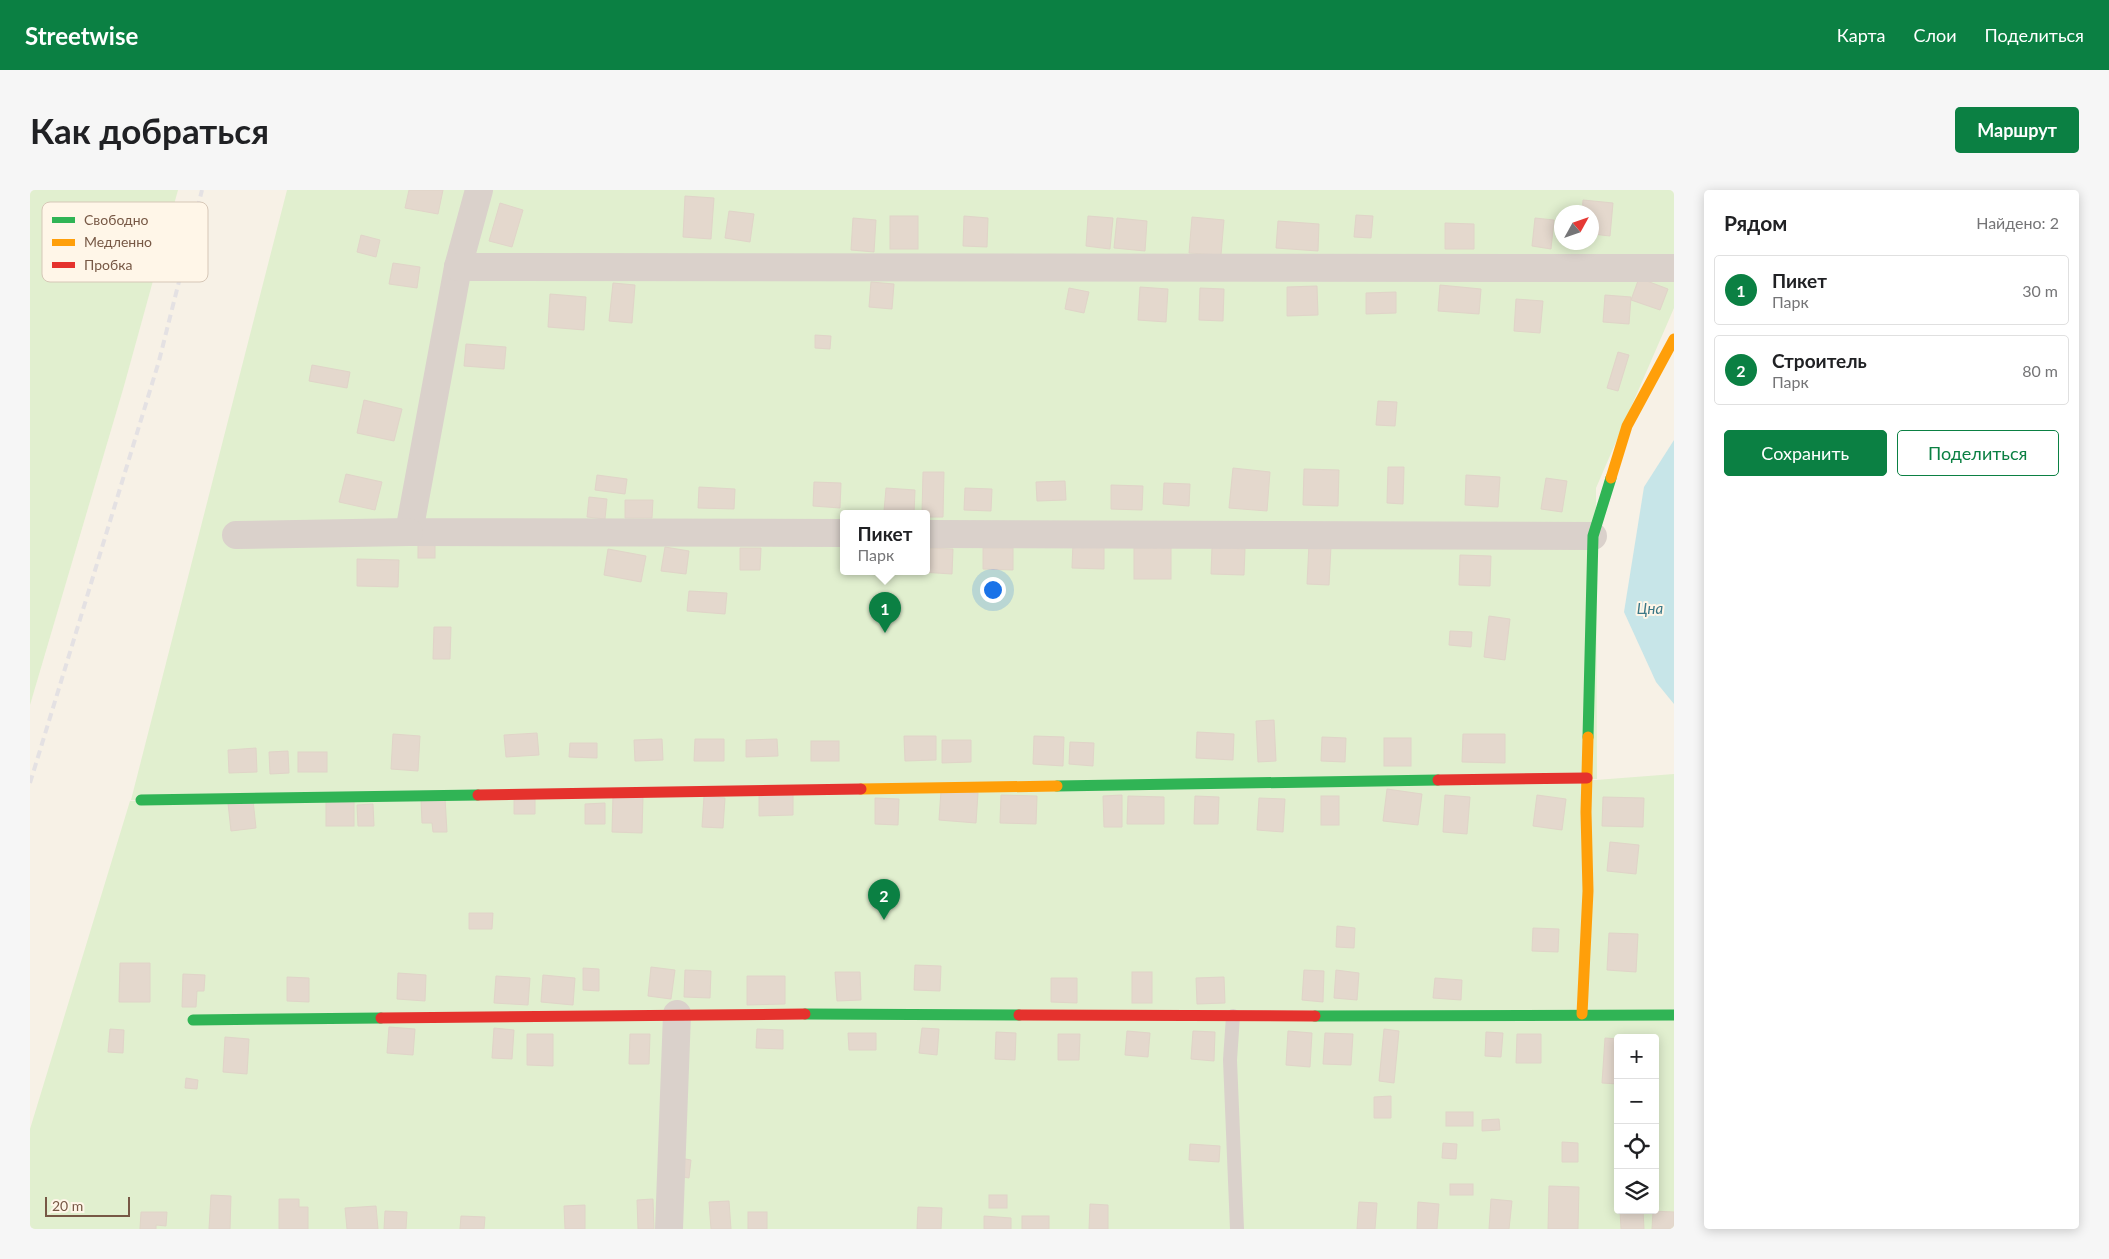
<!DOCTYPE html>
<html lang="ru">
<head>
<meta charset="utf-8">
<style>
	body { margin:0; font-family:Lato,sans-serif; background:#f6f6f6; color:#202124 }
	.controls { position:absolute; right:15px; bottom:15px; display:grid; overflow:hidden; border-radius:5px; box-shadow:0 2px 12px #0003 }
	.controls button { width:45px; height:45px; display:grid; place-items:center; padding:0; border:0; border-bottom:1px solid #e0e0e0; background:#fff; color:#202124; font:25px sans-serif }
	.compass { position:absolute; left:1524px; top:15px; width:45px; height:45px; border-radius:50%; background:#fff; box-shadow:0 2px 12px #0003; rotate:50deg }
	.scale { position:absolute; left:15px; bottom:12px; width:85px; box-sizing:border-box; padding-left:5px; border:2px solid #775845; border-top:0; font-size:14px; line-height:18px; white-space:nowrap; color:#775845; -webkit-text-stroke:4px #fff6e8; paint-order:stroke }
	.you { position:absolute; left:962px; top:399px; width:18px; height:18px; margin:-12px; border:4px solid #fff; border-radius:50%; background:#1a73e8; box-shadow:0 0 0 8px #1a73e833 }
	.badge { display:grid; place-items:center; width:32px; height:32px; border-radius:50%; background:#0b8043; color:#fff; font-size:16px; font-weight:700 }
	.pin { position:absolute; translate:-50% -41px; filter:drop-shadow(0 1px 2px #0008) }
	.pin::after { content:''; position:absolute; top:26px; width:18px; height:15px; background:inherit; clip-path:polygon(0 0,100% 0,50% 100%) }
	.popup { position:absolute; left:810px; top:320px; width:90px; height:65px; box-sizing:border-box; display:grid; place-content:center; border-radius:5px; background:#fff; filter:drop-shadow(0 1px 4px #0005); font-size:16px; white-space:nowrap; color:#757577 }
	.popup b { font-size:19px; color:#202124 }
	.popup::after { content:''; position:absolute; left:50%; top:100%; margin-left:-10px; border:10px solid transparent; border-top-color:#fff }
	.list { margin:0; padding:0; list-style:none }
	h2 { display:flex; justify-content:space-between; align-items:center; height:65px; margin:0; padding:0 20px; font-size:21px }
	h2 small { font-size:16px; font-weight:400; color:#757577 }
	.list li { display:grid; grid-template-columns:32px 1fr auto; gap:15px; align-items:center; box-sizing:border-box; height:70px; margin:0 10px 10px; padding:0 10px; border:1px solid #e0e0e0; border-radius:5px }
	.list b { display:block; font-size:19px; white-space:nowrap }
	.list p { margin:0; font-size:16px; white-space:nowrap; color:#757577 }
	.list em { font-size:16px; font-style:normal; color:#757577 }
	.actions { display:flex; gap:10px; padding:15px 20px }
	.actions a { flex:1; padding:11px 0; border:1px solid #0b8043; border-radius:5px; text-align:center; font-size:18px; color:#0b8043 }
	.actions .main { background:#0b8043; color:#fff }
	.icon { flex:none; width:28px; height:28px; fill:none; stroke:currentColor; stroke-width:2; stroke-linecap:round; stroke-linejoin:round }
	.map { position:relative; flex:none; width:1644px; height:1039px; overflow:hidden; border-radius:5px }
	header { display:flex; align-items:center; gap:30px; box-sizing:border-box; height:70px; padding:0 25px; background:#0b8043; color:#fff }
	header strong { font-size:24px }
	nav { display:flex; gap:28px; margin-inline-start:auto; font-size:18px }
	.intro { display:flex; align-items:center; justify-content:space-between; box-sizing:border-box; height:120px; padding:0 30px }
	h1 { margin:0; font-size:35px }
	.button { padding:12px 22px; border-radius:5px; background:#0b8043; color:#fff; font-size:18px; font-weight:700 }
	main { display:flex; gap:30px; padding:0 30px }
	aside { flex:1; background:#fff; border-radius:5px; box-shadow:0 2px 12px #0003 }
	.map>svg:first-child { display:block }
	.green { fill:#e1efcf; fill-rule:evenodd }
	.water { fill:#c7e5e8 }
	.building { fill:#e4d8cd; stroke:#e0d4c8 }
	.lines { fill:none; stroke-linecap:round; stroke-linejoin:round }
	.lane { stroke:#dad1cb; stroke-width:14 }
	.street { stroke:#dad1cb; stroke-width:28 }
	.fast { stroke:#30b455; stroke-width:11 }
	.slow { stroke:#ff9f0a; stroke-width:11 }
	.jam { stroke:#e5322d; stroke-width:11 }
	.rail { stroke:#e4e1e3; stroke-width:4; stroke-dasharray:8 5; stroke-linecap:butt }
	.labels { text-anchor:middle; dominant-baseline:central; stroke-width:4; stroke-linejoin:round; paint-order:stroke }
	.water-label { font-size:15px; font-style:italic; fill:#3a7786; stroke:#fff6e8 }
	.key { fill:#fff6e8; stroke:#d6c7b7; stroke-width:1 }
	.key-label { font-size:14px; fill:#775845 }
</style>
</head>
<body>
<header>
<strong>Streetwise</strong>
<nav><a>Карта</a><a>Слои</a><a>Поделиться</a></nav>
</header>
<div class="intro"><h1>Как добраться</h1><a class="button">Маршрут</a></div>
<main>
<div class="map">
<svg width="1644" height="1039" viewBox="0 0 1644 1039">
	<rect width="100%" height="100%" fill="#f7f1e6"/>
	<!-- green -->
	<g class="green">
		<path d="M0 0H148L94 196 0 515Z"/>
		<path d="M257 0H1644V118L1566 298 1567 589 101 610ZM1532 22H1562V52H1532ZM814 324H896V382H814Z"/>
		<path d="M1644 584V1039H0V939L100 611 1566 590ZM1588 848H1625V1020H1588Z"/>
	</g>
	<!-- water -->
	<path class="water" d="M1644 250V514L1626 492 1594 422 1614 297Z"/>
	<!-- building -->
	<g class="building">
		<path d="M379 0H413L408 24 375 18Z"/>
		<path d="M655 6 684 8 681 49 653 47Z"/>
		<path d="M1553 10 1583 13 1580 46 1562 44V22H1552Z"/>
		<path d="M470 13 493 20 482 57 459 51Z"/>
		<path d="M699 21 724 24 720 52 695 48Z"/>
		<path d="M1326 25 1343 26 1341 48 1324 47Z"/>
		<rect x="860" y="26" width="28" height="33"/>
		<path d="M934 26 958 28 957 57 933 56Z"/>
		<path d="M1058 26 1083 28 1080 59 1056 56Z"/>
		<path d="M1162 27 1194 30 1191 65 1159 63Z"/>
		<path d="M823 28 846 30 844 62 821 60Z"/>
		<path d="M1087 28 1117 31 1115 61 1084 58Z"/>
		<path d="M1505 28 1524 30 1521 59 1502 56Z"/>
		<path d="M1248 31 1289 34 1288 61 1246 58Z"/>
		<path d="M1415 33 1444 34V59H1415Z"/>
		<path d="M331 45 350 50 346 67 327 62Z"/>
		<path d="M363 73 390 77 387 98 359 94Z"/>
		<path d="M1609 88 1638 99 1630 120 1601 110Z"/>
		<path d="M841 92 864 94 862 119 839 117Z"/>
		<path d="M583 93 605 95 602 133 579 131Z"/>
		<path d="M1410 95 1451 99 1449 124 1408 121Z"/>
		<path d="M1287 96 1288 125 1257 126V97Z"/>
		<path d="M1110 97 1138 99 1136 132 1108 130Z"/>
		<path d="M1039 98 1059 102 1054 123 1035 119Z"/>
		<path d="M1170 98 1194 99 1193 131 1169 130Z"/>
		<path d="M1366 102V123L1336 124V103Z"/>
		<path d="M520 104 556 107 554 140 518 137Z"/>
		<path d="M1575 105 1601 107 1599 134 1573 132Z"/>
		<path d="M1486 109 1513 111 1510 143 1484 141Z"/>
		<path d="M785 145 801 146 800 159 785 158Z"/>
		<path d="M436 154 476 157 474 179 434 176Z"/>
		<path d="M1588 162 1599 165 1588 201 1577 198Z"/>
		<path d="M282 175 320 182 317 198 279 191Z"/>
		<path d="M334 210 372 219 364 251 327 243Z"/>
		<path d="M1348 211 1367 212 1365 236 1346 235Z"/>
		<path d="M1358 277H1374L1373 314 1357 313Z"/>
		<path d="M1203 278 1240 282 1237 321 1199 318Z"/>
		<path d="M1274 279 1309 280 1308 316 1273 315Z"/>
		<path d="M893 282H914L913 327H896V324H892Z"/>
		<path d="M316 284 352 292 345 320 309 312Z"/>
		<path d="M567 285 597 289 595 304 565 300Z"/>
		<path d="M1436 285 1470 287 1468 317 1435 315Z"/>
		<path d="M1516 288 1537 291 1532 322 1511 319Z"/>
		<path d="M1035 291 1036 310 1007 311 1006 292Z"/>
		<path d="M784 292 811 293 810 318 783 316Z"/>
		<path d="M1134 293 1160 294 1159 316 1133 314Z"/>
		<path d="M1081 295 1113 296 1112 320 1081 319Z"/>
		<path d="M669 297 705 299 704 319 668 318Z"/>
		<path d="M856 298 885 300 884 324 854 321Z"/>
		<path d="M935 298 962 299 961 321 934 320Z"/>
		<path d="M559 307 577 309 575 329 557 327Z"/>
		<path d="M595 310H623L622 328H595Z"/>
		<rect x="388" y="346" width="17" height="22"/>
		<path d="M1043 353 1074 354V379L1042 378Z"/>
		<path d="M1279 354 1301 356 1299 395 1277 394Z"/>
		<path d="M635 357 659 361 656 384 631 381Z"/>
		<path d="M1182 357 1215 359 1214 385 1181 384Z"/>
		<path d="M710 358H731L730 380H710Z"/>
		<path d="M896 358 923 359 922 384 891 382H896Z"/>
		<path d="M953 358H983V380L953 379Z"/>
		<rect x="1104" y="358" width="37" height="31"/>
		<path d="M578 359 616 366 611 392 574 385Z"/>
		<path d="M1430 365 1461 366 1460 396 1429 395Z"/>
		<path d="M327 369 369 370 368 397 327 396Z"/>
		<path d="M659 401 697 403 695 424 657 421Z"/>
		<path d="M1459 426 1480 429 1475 470 1454 467Z"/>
		<path d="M404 437H421L420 469H403Z"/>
		<path d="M1420 441 1442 442 1441 457 1419 455Z"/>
		<path d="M1244 530 1246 571 1228 572 1226 531Z"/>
		<path d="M1167 542 1204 544 1203 570 1166 568Z"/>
		<path d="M507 543 509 565 476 567 474 545Z"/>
		<path d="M363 544 390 546 388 581 361 579Z"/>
		<path d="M1433 544H1475V573L1432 572Z"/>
		<path d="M874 546H906V570L875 571Z"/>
		<path d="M1004 546 1034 547 1033 576 1003 574Z"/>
		<path d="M1292 547 1316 548 1315 572 1291 571Z"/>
		<rect x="1354" y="548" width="27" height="28"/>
		<path d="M632 549 633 570 605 571 604 550Z"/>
		<path d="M665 549H694V571H664Z"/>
		<path d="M747 549 748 566 716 567V550Z"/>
		<path d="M912 550H941V572L912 573Z"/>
		<rect x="781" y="551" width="28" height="20"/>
		<path d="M1040 552 1064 553 1063 576 1039 574Z"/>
		<path d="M540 553H567V568L539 567Z"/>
		<path d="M226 558 227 582 199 583 198 560Z"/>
		<path d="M258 561 259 583 240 584 239 562Z"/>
		<rect x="268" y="562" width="29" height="20"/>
		<path d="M1357 599 1392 604 1388 635 1353 631Z"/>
		<path d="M911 601 948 603 946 633 909 630Z"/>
		<path d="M729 604H763V625L729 626Z"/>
		<path d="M583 605 613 606 612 643 582 642Z"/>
		<path d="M971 605 1007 606 1006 634 970 633Z"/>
		<path d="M1092 605V637H1074L1073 606Z"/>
		<path d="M1415 605 1440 607 1437 644 1413 642Z"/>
		<path d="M1507 605 1536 609 1532 640 1503 636Z"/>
		<path d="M674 606 695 608 693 638 672 637Z"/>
		<path d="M1098 606 1134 607V634H1097Z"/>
		<path d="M1165 606 1189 607 1188 634H1164Z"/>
		<rect x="1291" y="606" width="18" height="29"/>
		<path d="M1573 607 1614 608 1613 637 1572 636Z"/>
		<rect x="296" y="608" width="28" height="28"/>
		<path d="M415 608 417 642H403L402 633H392L391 609Z"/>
		<path d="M845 608 869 609 868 635 845 634Z"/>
		<path d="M1229 608 1255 609 1253 642 1227 640Z"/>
		<path d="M505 609V624H484V610Z"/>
		<path d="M223 610 226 638 201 641 198 613Z"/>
		<path d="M575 613V634H555V614Z"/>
		<path d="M343 614 344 636H328L327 615Z"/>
		<path d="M1580 652 1609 655 1606 684 1577 681Z"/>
		<path d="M439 723H463L462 739H439Z"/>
		<path d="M1307 736 1325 738 1324 758 1306 757Z"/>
		<path d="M1503 738 1529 739 1528 762 1502 761Z"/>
		<path d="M1579 743 1608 744 1606 782 1577 780Z"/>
		<path d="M90 773H120V812H89Z"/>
		<path d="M885 775 911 776 910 801 884 800Z"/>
		<path d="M621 777 645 780 641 809 618 806Z"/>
		<path d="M553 778 569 779V801L553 800Z"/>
		<path d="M655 780 681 781 680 808 654 807Z"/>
		<path d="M1274 780 1294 781 1293 812 1272 810Z"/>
		<path d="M1306 780 1329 783 1327 810 1304 808Z"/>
		<path d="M805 782H830L831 810 807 811Z"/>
		<rect x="1102" y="782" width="20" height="31"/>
		<path d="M368 783 396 785 395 811 367 809Z"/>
		<path d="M153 784 175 785 174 801H167L166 817H152Z"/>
		<path d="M513 785 545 788 543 815 511 812Z"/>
		<path d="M466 786 500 788 498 815 464 813Z"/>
		<path d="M717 786H755V814L717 815Z"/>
		<path d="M257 787 279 788V812L257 811Z"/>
		<path d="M1194 787 1195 813 1167 814 1166 788Z"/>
		<path d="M1021 788H1047V813L1021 812Z"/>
		<path d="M1405 788 1432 790 1431 810 1403 808Z"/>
		<path d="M359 837 385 839 383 865 357 863Z"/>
		<path d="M464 838 484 840 482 869 462 868Z"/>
		<path d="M892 838 909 839 907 865 889 863Z"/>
		<path d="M80 839 94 840 93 863 78 862Z"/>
		<path d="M727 839 753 840V859L726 858Z"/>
		<path d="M1354 839 1369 841 1364 893 1349 891Z"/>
		<path d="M1097 841 1120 843 1118 867 1095 865Z"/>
		<path d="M1163 841 1185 842 1184 871 1161 869Z"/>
		<path d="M1258 841 1282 843 1280 877 1256 875Z"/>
		<path d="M966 842 986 843 985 870 965 869Z"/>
		<path d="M1456 842 1473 843 1471 867 1455 866Z"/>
		<path d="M818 843H846V860H819Z"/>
		<path d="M1295 843 1323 844 1321 875 1293 874Z"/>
		<path d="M497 844H523V876L497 875Z"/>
		<path d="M600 844H620L619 874H599Z"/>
		<path d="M1028 844H1050L1049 870H1028Z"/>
		<path d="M1487 844H1511V873H1486Z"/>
		<path d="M195 847 219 849 217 884 193 882Z"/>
		<path d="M1575 848 1588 849V894L1572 893Z"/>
		<path d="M156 888 168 890 167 899 155 898Z"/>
		<path d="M1361 906V928H1344V907Z"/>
		<rect x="1416" y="922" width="27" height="14"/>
		<path d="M1469 929 1470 940 1452 941V930Z"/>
		<path d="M1532 952 1548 953V972H1532Z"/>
		<path d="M1413 953 1427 954 1426 969 1412 968Z"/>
		<path d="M1160 954 1190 956 1189 972 1159 970Z"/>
		<path d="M650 968 661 970 659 988 647 986Z"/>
		<rect x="1420" y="994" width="23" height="11"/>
		<path d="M1519 996 1549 997 1548 1039H1518Z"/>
		<path d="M181 1005 201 1006 200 1039H179Z"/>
		<rect x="959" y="1005" width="18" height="13"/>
		<path d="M249 1009H269V1017H278V1039H249Z"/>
		<path d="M623 1009 624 1039H608L607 1010Z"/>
		<path d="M1461 1009 1482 1011 1479 1039H1459Z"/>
		<path d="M699 1011 701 1039H681L679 1012Z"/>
		<path d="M1329 1012 1347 1013 1345 1039H1327Z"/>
		<path d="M1388 1012 1409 1014 1407 1039H1387Z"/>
		<path d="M1060 1014 1078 1015V1039H1059Z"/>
		<path d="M555 1015V1039H535L534 1016Z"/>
		<path d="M346 1016 348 1039H317L315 1018Z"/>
		<path d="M888 1017 912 1018 911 1039H887Z"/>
		<path d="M1590 1020H1613L1614 1039H1591Z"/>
		<path d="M355 1021 377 1022 376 1039H354Z"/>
		<path d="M1623 1021 1644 1022V1039H1622Z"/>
		<path d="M111 1022H137L136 1036 126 1035V1039H110Z"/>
		<rect x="718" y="1022" width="19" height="17"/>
		<path d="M431 1026 455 1027 454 1039H430Z"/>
		<path d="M954 1026 981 1028V1039H954Z"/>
		<rect x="992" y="1026" width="27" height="13"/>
	</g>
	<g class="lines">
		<!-- lane -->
		<path class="lane" d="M1203 826 1200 870 1207 1039"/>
		<!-- street -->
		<g class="street">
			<path d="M449 0 428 77 379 342 814 343"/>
			<path d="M428 77 1644 78"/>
			<path d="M896 344 1563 346"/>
			<path d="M206 345 379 342"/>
			<path d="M639 1039 647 824"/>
		</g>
		<!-- fast -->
		<g class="fast">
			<path d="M1558 547 1563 346 1581 288"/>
			<path d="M1027 596 1408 590"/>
			<path d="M111 610 448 605"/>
			<path d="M775 824 989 825"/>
			<path d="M1285 826 1644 825"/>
			<path d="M163 830 351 828"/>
		</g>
		<!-- slow -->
		<g class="slow">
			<path d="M1581 288 1597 236 1644 149"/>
			<path d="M831 599 1027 596"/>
			<path d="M1552 824 1558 701 1556 622 1558 547"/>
		</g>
		<!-- jam -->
		<g class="jam">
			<path d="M1408 590 1557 588"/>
			<path d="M448 605 831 599"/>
			<path d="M989 825 1285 826"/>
			<path d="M351 828 775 824"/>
		</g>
		<!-- rail -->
		<path class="rail" d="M0 593 129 171 172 0"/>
	</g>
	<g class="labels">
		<!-- water labels -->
		<g class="water-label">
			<text x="1620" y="418">Цна</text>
		</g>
	</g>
	<!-- legend -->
	<rect x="12" y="12" width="166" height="80" rx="8" class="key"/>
	<rect x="22" y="27" width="23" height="6" fill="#30b455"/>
	<rect x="22" y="49" width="23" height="7" fill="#ff9f0a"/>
	<rect x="22" y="72" width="23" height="6" fill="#e5322d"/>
	<g class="key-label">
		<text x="54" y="35">Свободно</text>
		<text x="54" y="57">Медленно</text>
		<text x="54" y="80">Пробка</text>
	</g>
</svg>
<div class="controls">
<button>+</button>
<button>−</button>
<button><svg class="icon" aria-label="locate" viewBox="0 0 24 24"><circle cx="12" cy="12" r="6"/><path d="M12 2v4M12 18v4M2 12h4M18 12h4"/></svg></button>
<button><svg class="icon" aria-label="layers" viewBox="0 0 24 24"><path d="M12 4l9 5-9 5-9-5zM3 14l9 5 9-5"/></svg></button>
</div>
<svg class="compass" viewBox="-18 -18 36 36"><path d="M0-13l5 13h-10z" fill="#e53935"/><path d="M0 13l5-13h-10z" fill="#757577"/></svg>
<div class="scale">20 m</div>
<div class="you"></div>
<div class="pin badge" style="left:855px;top:443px">1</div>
<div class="popup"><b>Пикет</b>Парк</div>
<div class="pin badge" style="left:854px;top:730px">2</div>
</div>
<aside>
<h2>Рядом<small>Найдено: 2</small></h2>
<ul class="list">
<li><span class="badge">1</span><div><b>Пикет</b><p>Парк</p></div><em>30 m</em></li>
<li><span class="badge">2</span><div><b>Строитель</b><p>Парк</p></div><em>80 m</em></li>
</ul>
<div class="actions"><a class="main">Сохранить</a><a>Поделиться</a></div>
</aside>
</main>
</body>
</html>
